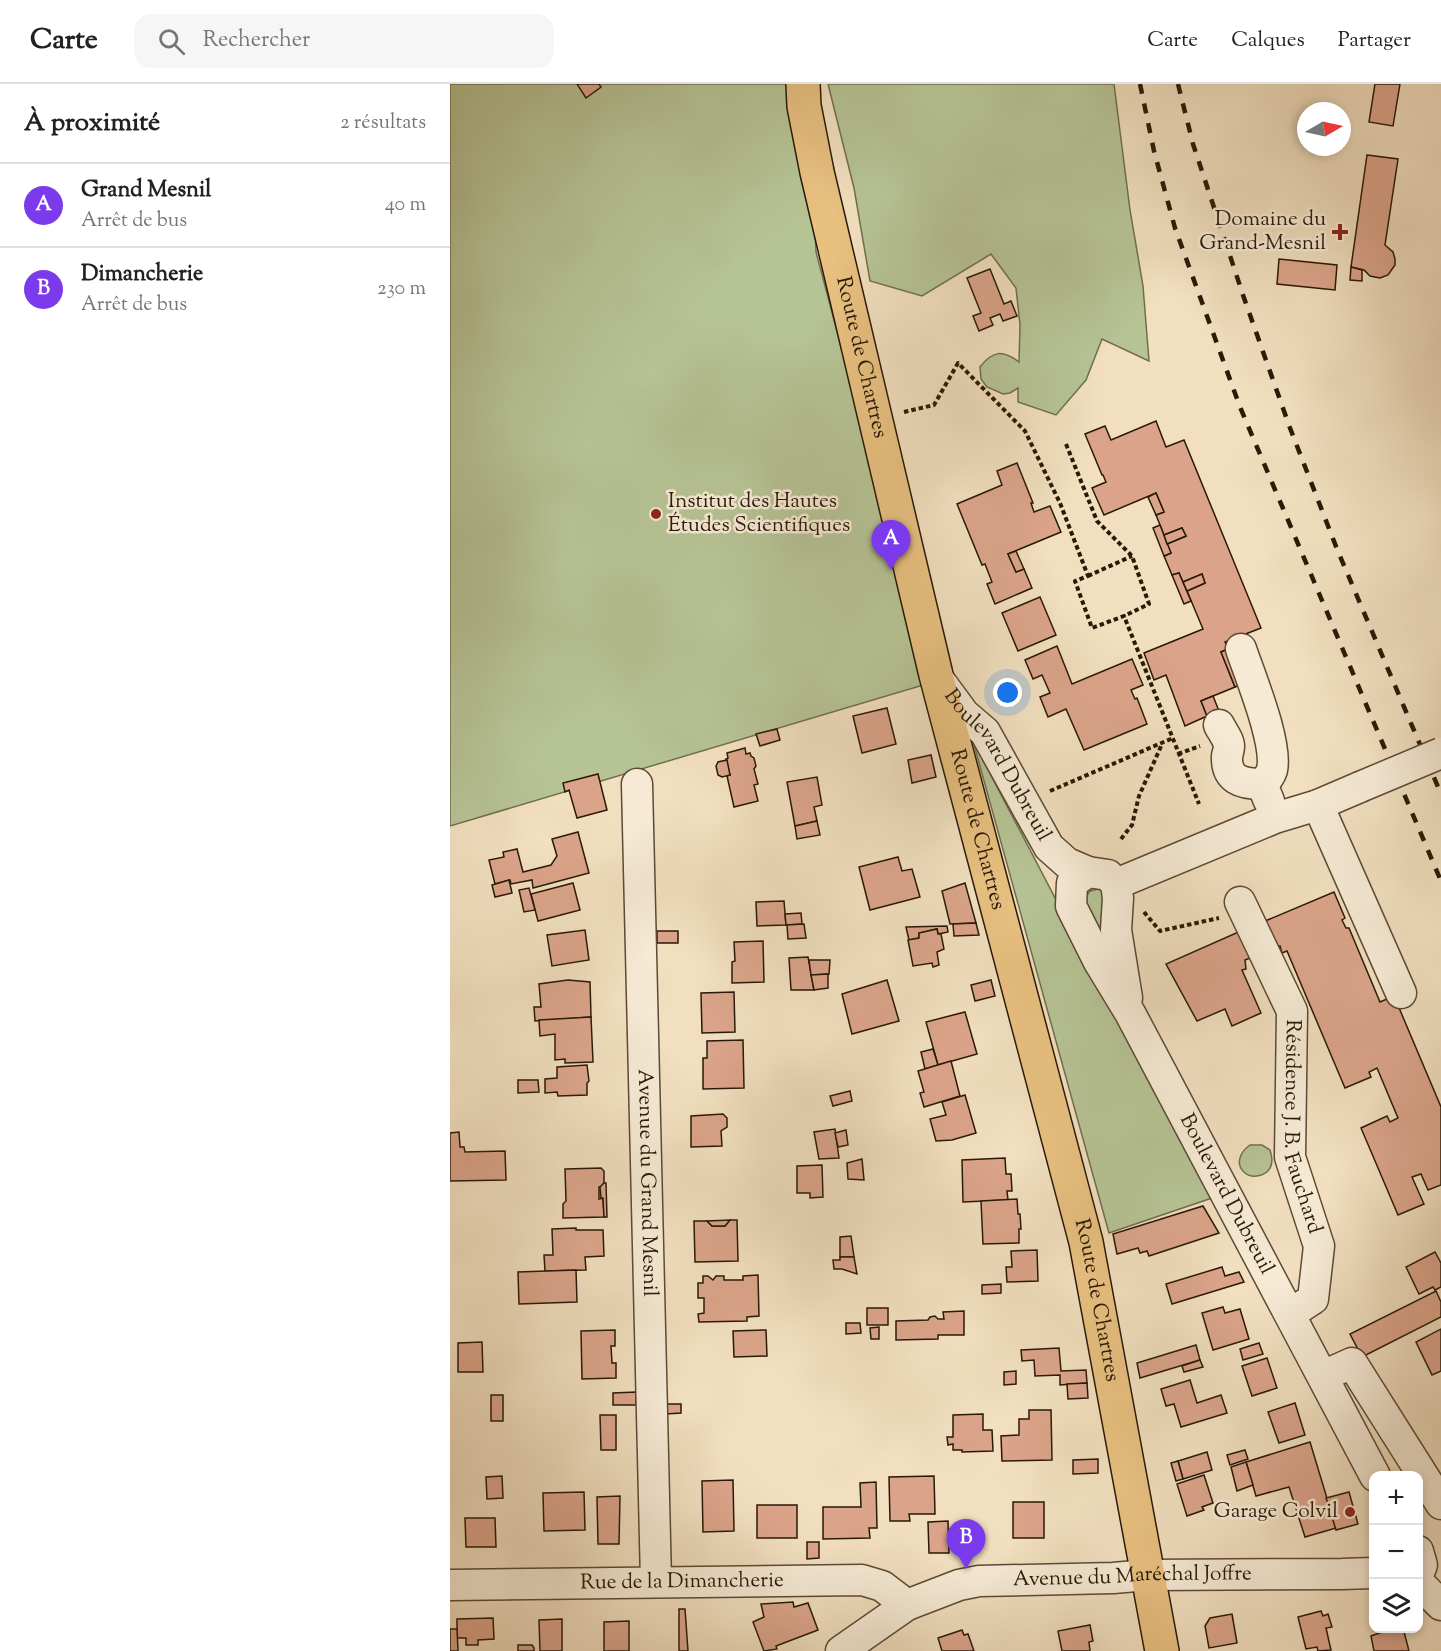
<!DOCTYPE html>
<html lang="fr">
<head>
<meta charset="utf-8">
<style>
	body { margin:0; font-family:"Sorts Mill Goudy",serif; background:#f6f6f6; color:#222 }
	.controls { position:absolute; right:18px; bottom:18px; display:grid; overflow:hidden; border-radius:12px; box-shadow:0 3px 9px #0003 }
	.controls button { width:54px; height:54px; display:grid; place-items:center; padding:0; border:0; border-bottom:2px solid #e0e0e0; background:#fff; color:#222; font:30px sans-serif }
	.compass { position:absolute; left:847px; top:18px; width:54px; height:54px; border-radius:50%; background:#fff; box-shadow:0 3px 9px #0003; rotate:81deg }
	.you { position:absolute; left:558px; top:609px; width:21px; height:21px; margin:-15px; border:4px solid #fff; border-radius:50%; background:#1a73e8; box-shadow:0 0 0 9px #1a73e833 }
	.badge { display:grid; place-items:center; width:39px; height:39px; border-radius:50%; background:#7c3aed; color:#fff; font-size:20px; font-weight:700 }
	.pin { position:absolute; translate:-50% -50px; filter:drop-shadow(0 2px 3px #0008) }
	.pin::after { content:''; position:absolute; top:32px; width:21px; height:18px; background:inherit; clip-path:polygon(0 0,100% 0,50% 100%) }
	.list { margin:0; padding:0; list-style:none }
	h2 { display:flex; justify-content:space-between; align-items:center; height:78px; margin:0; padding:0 24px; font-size:26px }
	h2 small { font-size:20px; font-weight:400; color:#767676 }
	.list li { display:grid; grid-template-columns:39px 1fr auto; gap:18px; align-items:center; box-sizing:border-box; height:84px; padding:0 24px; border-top:2px solid #e0e0e0 }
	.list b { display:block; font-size:22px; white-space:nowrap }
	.list p { margin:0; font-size:20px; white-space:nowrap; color:#767676 }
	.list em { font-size:20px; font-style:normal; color:#767676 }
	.icon { flex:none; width:33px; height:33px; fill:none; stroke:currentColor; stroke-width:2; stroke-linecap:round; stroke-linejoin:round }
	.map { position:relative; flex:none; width:991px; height:1567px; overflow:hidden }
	header { display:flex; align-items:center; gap:36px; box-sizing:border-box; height:84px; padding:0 30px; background:#fff; border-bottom:2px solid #e0e0e0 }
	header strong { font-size:28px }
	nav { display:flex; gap:33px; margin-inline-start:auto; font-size:21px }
	.search { width:420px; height:54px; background:#f6f6f6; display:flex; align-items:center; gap:15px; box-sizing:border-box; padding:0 21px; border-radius:18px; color:#767676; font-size:22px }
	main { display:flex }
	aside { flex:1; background:#fff }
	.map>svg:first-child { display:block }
	.green { fill:#b6c395; stroke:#706e4e; stroke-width:1.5 }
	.building { fill:#dba48a; stroke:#291907; stroke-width:1.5 }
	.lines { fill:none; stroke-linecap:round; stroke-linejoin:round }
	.minor-casing { stroke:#5b4a35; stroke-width:33 }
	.major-casing { stroke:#291907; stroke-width:36 }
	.path { stroke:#291907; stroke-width:4; stroke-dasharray:4.5 3; stroke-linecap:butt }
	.minor { stroke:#f6ead5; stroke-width:30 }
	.major { stroke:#e8c080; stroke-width:33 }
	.rail { stroke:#291907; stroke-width:4.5; stroke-dasharray:10 10; stroke-linecap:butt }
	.minor-bridge-casing { stroke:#5b4a35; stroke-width:33; stroke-linecap:butt }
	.minor-bridge { stroke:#f6ead5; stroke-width:30 }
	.poi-dot { fill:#8f2418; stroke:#f6ead5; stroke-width:2 }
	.labels { text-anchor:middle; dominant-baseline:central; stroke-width:5; stroke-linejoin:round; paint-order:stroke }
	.poi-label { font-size:21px; fill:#291907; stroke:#f6ead5; text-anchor:end }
	.street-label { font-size:21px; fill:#291907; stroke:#f6ead5 }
</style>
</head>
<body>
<header>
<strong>Carte</strong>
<div class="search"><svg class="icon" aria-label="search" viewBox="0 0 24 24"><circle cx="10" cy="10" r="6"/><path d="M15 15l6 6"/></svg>Rechercher</div>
<nav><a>Carte</a><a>Calques</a><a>Partager</a></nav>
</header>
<main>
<aside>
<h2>À proximité<small>2 résultats</small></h2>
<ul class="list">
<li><span class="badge">A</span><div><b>Grand Mesnil</b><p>Arrêt de bus</p></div><em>40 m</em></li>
<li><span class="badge">B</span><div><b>Dimancherie</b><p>Arrêt de bus</p></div><em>230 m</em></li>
</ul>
</aside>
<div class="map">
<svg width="991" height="1567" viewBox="0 0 991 1567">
	<rect width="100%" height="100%" fill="#f1dfbf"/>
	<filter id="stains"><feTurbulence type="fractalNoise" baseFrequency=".00333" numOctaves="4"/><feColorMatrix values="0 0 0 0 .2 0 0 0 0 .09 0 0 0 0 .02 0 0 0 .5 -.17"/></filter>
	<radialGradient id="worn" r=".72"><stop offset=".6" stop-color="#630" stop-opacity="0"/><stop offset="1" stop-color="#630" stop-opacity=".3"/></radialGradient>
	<!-- green -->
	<g class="green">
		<path d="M0 0H359L366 168 480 599 0 742Z"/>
		<path d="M378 0H664L680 126 693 202 699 277 652 255 636 296 606 331 568 318V304L560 309 553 310 537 303 531 295 530 283C543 266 553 266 569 278L570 241 566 204 541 170 472 212 420 197 404 104Z"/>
		<path d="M523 657 762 1114 659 1149Z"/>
		<path d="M648 805 654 807 658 845 651 851 637 820 636 813 640 807Z"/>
		<path d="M800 1061H812L820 1066C822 1072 823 1079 820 1084 816 1092 802 1095 795 1089 784 1080 791 1067 800 1061Z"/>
	</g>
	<!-- building -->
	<g class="building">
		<path d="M127 0H149L151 3 136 14Z"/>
		<path d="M925 0H950L943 42 919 38Z"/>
		<path d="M917 71 948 75 935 161 943 168 945 175V181L938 191 930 194 920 192 914 186 901 183Z"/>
		<path d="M829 175 887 181 885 206 827 200Z"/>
		<path d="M901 183 912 186V197L900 196Z"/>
		<path d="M540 185 554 220 561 217 567 232 553 237 550 230 540 234 543 241 529 247 523 232 531 229 517 194Z"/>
		<path d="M706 337 716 363 734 356 811 544 775 558 778 565 771 568 785 603 751 617 757 632 735 642 716 591 704 596 694 569 753 545 737 507 755 499 752 490 733 498 729 489 722 491 714 472 721 469 717 460 736 452 732 444 714 451 706 431 714 428 706 409 654 431 642 404 656 398 653 391H652L635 350 655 342 661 356Z"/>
		<path d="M567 379 583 419H581L584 428 600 422 611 448 558 470 566 488 574 485 582 504 545 520 537 500 542 498 535 480 532 481 507 420 552 401 547 387Z"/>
		<path d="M706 409 714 428 706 431 698 413Z"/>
		<path d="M710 441 721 469 714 472 703 444Z"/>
		<path d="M732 444 736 452 717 460 714 451Z"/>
		<path d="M566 467 574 485 566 488 558 470Z"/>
		<path d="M729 489 741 517 734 520 722 491Z"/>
		<path d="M752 490 755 499 737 507 733 498Z"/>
		<path d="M590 513 606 551 568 567 552 529Z"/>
		<path d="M607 562 622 600 682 575 693 601 681 606 685 615 687 614 697 640 634 666 616 625 598 633 590 613 600 609 592 591 583 595 575 576Z"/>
		<path d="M778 565 792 600 785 603 771 568Z"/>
		<path d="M763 612 769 627 757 632 751 617Z"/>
		<path d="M437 624 446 660 412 669 403 632Z"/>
		<path d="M327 645 330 656 310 662 306 650Z"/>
		<path d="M295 664 296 670 300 669 301 672 304 674 306 682 304 685 308 700 304 701 308 717 284 723 277 692 280 691 276 675 278 674 277 669Z"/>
		<path d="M481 671 486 693 462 699 458 676Z"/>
		<path d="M277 676 280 691 272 693 268 691 266 682 268 678Z"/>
		<path d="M148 690 157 726 127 734 119 706 115 708 113 699Z"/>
		<path d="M367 693 372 721 364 723 367 737 345 742 337 698Z"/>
		<path d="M367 737 370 751 347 755 345 742Z"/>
		<path d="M128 748 139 789 83 804 82 796 61 800 60 796 45 800 39 776 54 773 53 768 67 765 73 788 101 781 107 772 102 755Z"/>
		<path d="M448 773 452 787 462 785 470 813 420 826 409 783Z"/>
		<path d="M59 796 62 809 45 813 42 801Z"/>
		<path d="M123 799 130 826 88 837 81 810Z"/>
		<path d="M515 799 526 839 500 840 492 807Z"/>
		<path d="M79 804 85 826 74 828 69 806Z"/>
		<path d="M884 808 895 834 892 836 896 844H899L930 918 944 912 991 1023V1101L978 1106 971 1090 962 1093 974 1120 948 1131 911 1044 937 1032 940 1038 948 1034 927 984 919 988 921 993 895 1004 837 867 832 869 830 862 819 866 808 840Z"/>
		<path d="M334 817 336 841 307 842 306 818Z"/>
		<path d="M351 829 352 840 336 841 335 830Z"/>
		<path d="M526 839 529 851 504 852 503 840Z"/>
		<path d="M354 840 356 854 338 855 337 841Z"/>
		<path d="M497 842 498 848 488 850 487 845 469 849V854L459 856 456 843Z"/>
		<path d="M487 845 488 850H491L494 865 487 868 489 881 483 883 482 879 463 882 458 856 469 854V849Z"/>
		<path d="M135 846 139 876 102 882 97 851Z"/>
		<path d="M793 846 805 872 795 876 796 885 792 886 811 929 782 942 775 925 747 937 716 880Z"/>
		<rect x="207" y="847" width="21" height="12"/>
		<path d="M313 857 314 898 282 899V878L285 877 284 858Z"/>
		<path d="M358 873 364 906H341L339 874Z"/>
		<path d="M359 876H380L379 890 361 891Z"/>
		<path d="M378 890V904L364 906 361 891Z"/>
		<path d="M118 896 140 898 141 933 85 937 84 923H91L89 900Z"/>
		<path d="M437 896 449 937 402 950 392 910Z"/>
		<path d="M541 896 545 912 525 917 521 901Z"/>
		<path d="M284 908 285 948 252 949 251 909Z"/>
		<path d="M515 928 527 970 488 981 476 938Z"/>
		<path d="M141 933 143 978 115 979V975L105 976V950L90 952 89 936Z"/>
		<path d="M293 956 294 1004 253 1005V974H257V957Z"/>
		<path d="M483 965 488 981 475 985 471 968Z"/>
		<path d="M501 977 510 1012 474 1023 470 1009 474 1008 468 987Z"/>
		<path d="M137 981 139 997 137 999V1011L108 1012 107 1008 95 1009V995L107 994V983Z"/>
		<path d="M68 996H88L89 1008 68 1009Z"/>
		<path d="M400 1007 402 1017 383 1022 380 1012Z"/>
		<path d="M515 1011 526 1049 502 1056 486 1057 480 1035 496 1031 492 1018Z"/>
		<path d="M273 1030 277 1034V1043L271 1047 272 1062 241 1063V1032Z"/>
		<path d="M385 1045 389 1074 369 1075 364 1048Z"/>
		<path d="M396 1046 398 1061 388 1063 385 1049Z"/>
		<path d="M9 1048 10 1063H14L15 1068 55 1067 56 1096 0 1097V1049Z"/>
		<path d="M555 1074 556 1090H561L562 1107H557L558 1116 513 1118 512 1076Z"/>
		<path d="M412 1075 414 1096 398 1095 397 1079Z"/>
		<path d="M372 1081 373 1113 360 1114V1109H347V1082Z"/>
		<path d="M151 1084 154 1087V1099L151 1103H149V1115L153 1114 154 1133 113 1134V1120L116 1117 115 1085Z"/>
		<path d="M154 1099H156L157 1133H154L153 1114H151L150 1103Z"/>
		<path d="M567 1115 568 1130H570L571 1145H569V1159L533 1160 531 1117Z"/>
		<path d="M753 1122 769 1149 699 1172 697 1167 690 1169 688 1164 667 1170 663 1150Z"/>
		<path d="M280 1136H287L288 1177 245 1178 244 1137H257L262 1142H275Z"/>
		<path d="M280 1136 275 1142H262L257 1137Z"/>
		<path d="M126 1144V1146H153L154 1172 135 1173 136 1186 95 1187 94 1171H103L102 1145Z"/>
		<path d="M401 1152 404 1173H390V1153Z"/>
		<path d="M587 1166 588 1197 557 1198 556 1183H562L561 1167Z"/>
		<path d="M985 1168 991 1179V1203L985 1206 983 1203 969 1210 956 1183Z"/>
		<path d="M390 1173H404L407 1190 392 1185H384L383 1176H390Z"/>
		<path d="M772 1183 775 1192 789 1188 794 1198 722 1220 716 1200Z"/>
		<path d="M126 1186 127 1218 69 1220 68 1188Z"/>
		<path d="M308 1191 309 1232 297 1233V1237L249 1238 248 1230 254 1229V1214H248V1199H253V1192H258L263 1196 266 1192H274V1196H293V1192Z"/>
		<path d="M551 1200V1209L532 1210V1201Z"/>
		<path d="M986 1207 991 1218V1233L912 1273 900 1250Z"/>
		<path d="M773 1223 775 1229 790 1225 799 1255 763 1266 752 1229Z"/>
		<rect x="417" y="1224" width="21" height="17"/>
		<path d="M514 1227V1251H488V1255L446 1256V1237L478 1236 480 1233 485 1232 488 1235H494L493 1228Z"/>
		<path d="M396 1239H410L411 1249 396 1250Z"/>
		<path d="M429 1243V1255H421L420 1244Z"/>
		<path d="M991 1245V1287L982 1291 966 1258Z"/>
		<path d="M165 1246V1262H161L162 1279H166V1294L132 1295 131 1247Z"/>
		<path d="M316 1246 317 1272 284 1273 283 1247Z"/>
		<path d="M32 1258 33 1288H8V1259Z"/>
		<path d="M809 1259 813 1270 793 1276 790 1265Z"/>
		<path d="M746 1261 750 1276 690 1294 687 1279Z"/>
		<path d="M609 1264 611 1287 636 1286 637 1299 610 1301V1291L585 1292 584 1276 572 1277 571 1266Z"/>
		<path d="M817 1274 827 1304 802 1312 792 1282Z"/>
		<path d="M750 1276 753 1283 734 1288 732 1282Z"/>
		<path d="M566 1287V1300L554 1301V1288Z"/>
		<path d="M740 1296 747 1319 771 1311 777 1329 731 1343 724 1320 716 1322 711 1305Z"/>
		<path d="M637 1299 638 1314 618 1315 617 1300Z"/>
		<path d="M186 1308V1321H163V1309Z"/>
		<rect x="41" y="1311" width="12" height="26"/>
		<path d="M845 1319 855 1351 829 1359 818 1328Z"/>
		<path d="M216 1320H231V1329L216 1330Z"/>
		<path d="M579 1326H601L602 1376 552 1377 551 1352 569 1351V1335H579Z"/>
		<path d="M533 1330V1346H542L543 1367 512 1368V1366H503V1360L498 1361 497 1353H503V1331Z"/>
		<path d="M150 1331H166V1366H151Z"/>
		<path d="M860 1358 886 1444 855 1453 839 1403 806 1412 796 1378Z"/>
		<path d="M795 1366 798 1375 780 1381 777 1371Z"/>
		<path d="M757 1368 762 1386 733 1395 728 1377Z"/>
		<path d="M648 1375V1389L623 1390V1376Z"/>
		<path d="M728 1377 733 1395 726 1397 721 1379Z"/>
		<path d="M796 1378 803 1401 787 1407 781 1383Z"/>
		<path d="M754 1391 763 1419 752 1423 754 1426 737 1432 727 1400Z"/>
		<path d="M52 1392 53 1414 37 1415 36 1393Z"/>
		<path d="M484 1392 485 1430H459L460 1437H440L439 1393Z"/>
		<path d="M283 1396 284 1447 253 1448 252 1397Z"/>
		<path d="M426 1398 427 1444H419L420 1454 373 1455V1423H411L410 1399Z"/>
		<path d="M134 1408 135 1446 94 1447 93 1409Z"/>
		<path d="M899 1408 908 1440 886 1446 876 1414Z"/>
		<path d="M170 1412 169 1460H148L147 1413Z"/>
		<rect x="563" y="1418" width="31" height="36"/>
		<rect x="307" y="1421" width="40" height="33"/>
		<path d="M15 1434H45L46 1463H16Z"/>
		<path d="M498 1437 499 1469H479L478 1438Z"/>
		<path d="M357 1458H369V1474L357 1475Z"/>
		<path d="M343 1518 344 1523 358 1519 368 1546 326 1562 327 1565 314 1567 303 1538 314 1533 311 1520Z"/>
		<path d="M229 1525H235L238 1567H229Z"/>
		<path d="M871 1527 873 1532 878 1530 882 1543 876 1544 881 1566 868 1567 867 1563 856 1565 848 1533Z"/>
		<path d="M782 1530 787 1559 759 1564 755 1542 760 1534Z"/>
		<path d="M43 1534 44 1555 28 1556V1561H16V1554H7V1535Z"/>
		<path d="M112 1535V1567H90L89 1536Z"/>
		<path d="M179 1537V1567H154V1538Z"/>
		<path d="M640 1541 643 1557 639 1558 640 1567H612L608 1547Z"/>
		<path d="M953 1544 959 1567H924L921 1552 938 1546 939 1548Z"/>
		<path d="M0 1545H7L8 1567H0Z"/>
		<path d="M512 1546 514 1551 518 1550 524 1567H492L488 1554Z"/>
		<path d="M68 1561H82L84 1564V1567H68Z"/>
	</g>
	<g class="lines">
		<defs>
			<g id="minor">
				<path d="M791 565C800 592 828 659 822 686 820 692 817 696 812 700"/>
				<path id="s1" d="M489 596 514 630 535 648 599 763 617 779 638 788 658 791 666 800 668 814 666 846 677 914"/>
				<path d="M769 641C772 647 779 656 779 662 779 665 778 668 777 672 776 696 792 700 812 700L819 717"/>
				<path id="s2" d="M187 700 206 1498"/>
				<path d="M868 721 951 909"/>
				<path id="s3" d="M638 788 622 799 621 822 649 878 680 929 925 1392"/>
				<path d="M666 800 825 734 868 721 910 703"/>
				<path id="s4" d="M790 818 842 927 840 1073 869 1162 863 1215 840 1230"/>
				<path d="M873 1292 902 1279 991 1420"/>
				<path d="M968 1467 972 1481 968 1491"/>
				<path d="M968 1498 991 1521"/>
				<path id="s5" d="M0 1501 412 1496 432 1502 457 1521"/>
				<path id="s6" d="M391 1567 457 1521 509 1501 529 1497 663 1494 698 1491 892 1490 922 1489"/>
			</g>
			<g id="major">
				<path id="s7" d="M353 0 354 22 367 88 486 591 636 1158 712 1567"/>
			</g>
		</defs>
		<!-- minor casing -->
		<use href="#minor" class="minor-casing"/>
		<!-- major casing -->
		<use href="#major" class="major-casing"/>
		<!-- path -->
		<g class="path">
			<path d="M454 328 484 321 508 279 575 347 610 419 638 492 625 497 642 544 674 532 749 720"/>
			<path d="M616 360 647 437 682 472 699 520 674 532"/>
			<path d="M638 492 682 472"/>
			<path d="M728 670 750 662"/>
			<path d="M600 707 723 654"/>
			<path d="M671 755 682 741 689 712 712 660"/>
			<path d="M694 828 710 847 769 834"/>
		</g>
		<!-- minor -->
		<use href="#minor" class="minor"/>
		<!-- major -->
		<use href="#major" class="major"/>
		<!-- rail -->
		<g class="rail">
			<path d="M690 0 704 67 725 144 790 323 991 797"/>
			<path d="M728 0 743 60 794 214 840 344 887 465 991 710"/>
		</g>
		<defs>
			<path id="minor-bridge" d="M910 703 991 669"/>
		</defs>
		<!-- minor-bridge casing -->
		<use href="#minor-bridge" class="minor-bridge-casing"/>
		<!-- minor-bridge -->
		<use href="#minor-bridge" class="minor-bridge"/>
	</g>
	<!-- markers -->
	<g class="poi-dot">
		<path d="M887 139h6v6h6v6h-6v6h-6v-6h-6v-6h6z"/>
		<circle cx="206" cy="430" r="6"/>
		<circle cx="900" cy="1428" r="6"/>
	</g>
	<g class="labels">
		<!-- poi labels -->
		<g class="poi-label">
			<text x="876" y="136">Domaine du<tspan x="876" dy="24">Grand-Mesnil</tspan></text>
			<text x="218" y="418" text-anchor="start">Institut des Hautes<tspan x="218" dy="24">Études Scientifiques</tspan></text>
			<text x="888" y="1428">Garage Colvil</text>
		</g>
		<!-- street labels -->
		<g class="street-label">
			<text stroke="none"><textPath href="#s7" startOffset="280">Route de Chartres</textPath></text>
			<text stroke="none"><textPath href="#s1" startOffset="104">Boulevard Dubreuil</textPath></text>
			<text stroke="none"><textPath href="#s7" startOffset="766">Route de Chartres</textPath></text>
			<text stroke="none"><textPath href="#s4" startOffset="238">Résidence J. B. Fauchard</textPath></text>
			<text stroke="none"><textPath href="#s2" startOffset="399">Avenue du Grand Mesnil</textPath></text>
			<text stroke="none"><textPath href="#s3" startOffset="370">Boulevard Dubreuil</textPath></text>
			<text stroke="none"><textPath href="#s7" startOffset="1252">Route de Chartres</textPath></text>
			<text stroke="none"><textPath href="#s6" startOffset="310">Avenue du Maréchal Joffre</textPath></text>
			<text stroke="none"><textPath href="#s5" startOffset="232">Rue de la Dimancherie</textPath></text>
		</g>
	</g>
	<rect width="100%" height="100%" filter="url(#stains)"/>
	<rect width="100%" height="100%" fill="url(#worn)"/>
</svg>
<div class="controls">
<button>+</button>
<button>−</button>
<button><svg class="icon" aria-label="layers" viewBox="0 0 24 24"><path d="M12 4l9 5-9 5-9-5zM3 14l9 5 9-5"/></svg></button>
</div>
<svg class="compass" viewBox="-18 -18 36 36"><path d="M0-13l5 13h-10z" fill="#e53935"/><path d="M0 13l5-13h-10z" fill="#767676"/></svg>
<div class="you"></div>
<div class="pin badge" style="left:441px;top:486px">A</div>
<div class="pin badge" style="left:516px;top:1485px">B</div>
</div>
</main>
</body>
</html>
